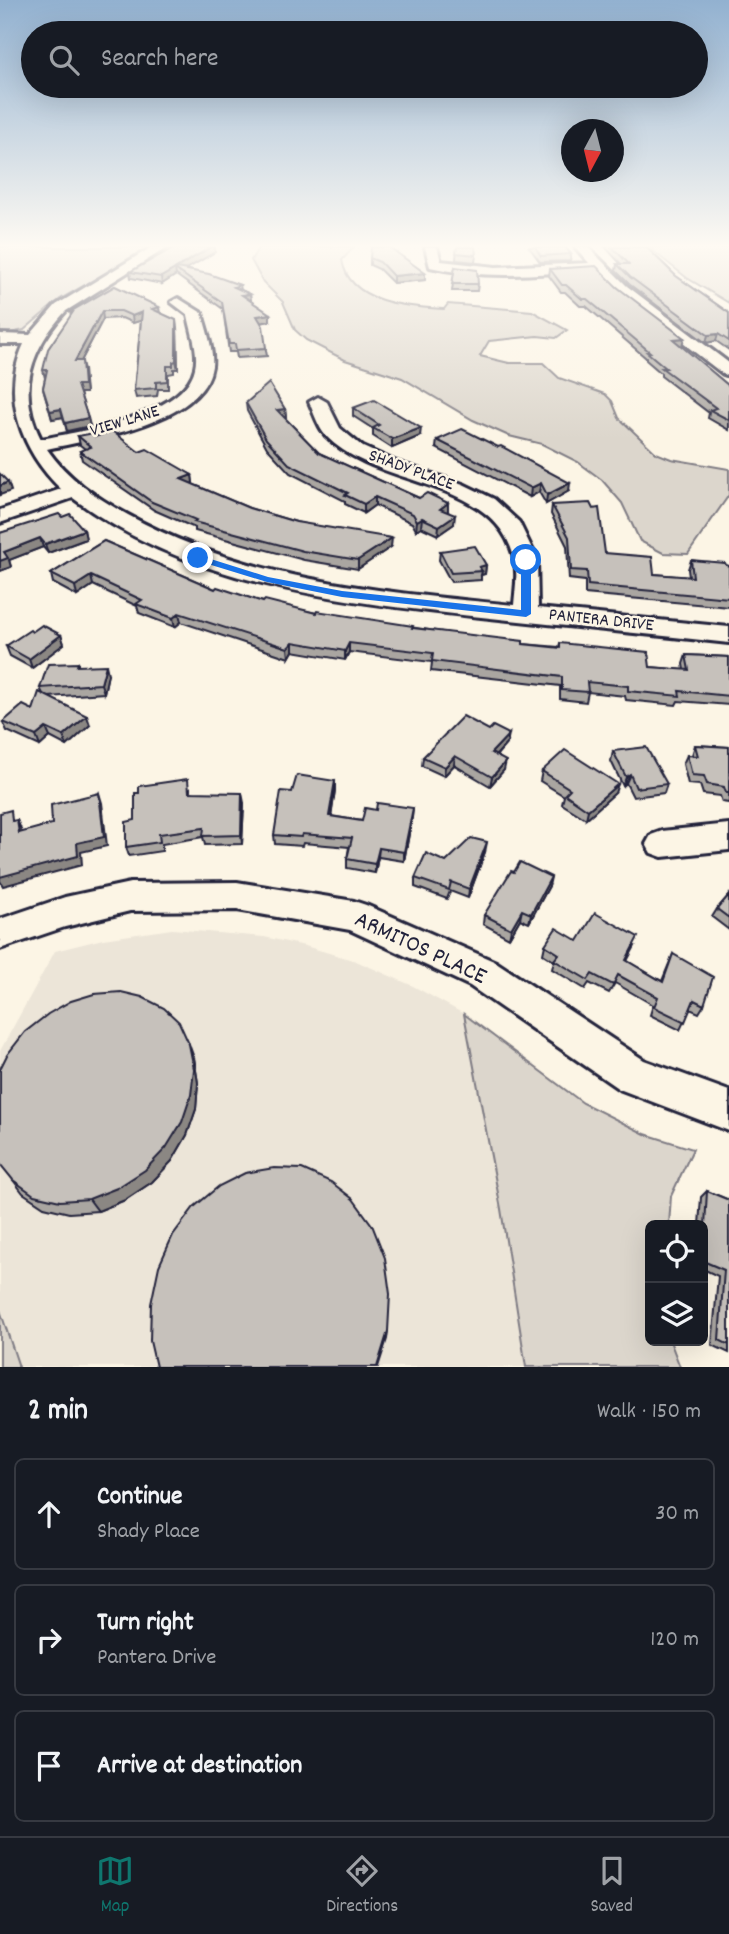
<!DOCTYPE html>
<html lang="en">
<head>
<meta charset="utf-8">
<style>
	body { margin:0; font-family:Dekko,sans-serif; background:#242831; color:#f1f3f6 }
	.controls { position:absolute; right:21px; bottom:21px; display:grid; overflow:hidden; border-radius:10px; box-shadow:0 7px 28px #0002 }
	.controls button { width:63px; height:63px; display:grid; place-items:center; padding:0; border:0; border-bottom:2px solid #363941; background:#171b24; color:#f1f3f6; font:35px sans-serif }
	.compass { position:absolute; left:561px; top:119px; width:63px; height:63px; border-radius:50%; background:#171b24; box-shadow:0 7px 28px #0002; rotate:187deg }
	.stop { position:absolute; width:21px; height:21px; margin:-16px; border:5px solid #1a73e8; border-radius:50%; background:#fff }
	.stop.end { background:#1a73e8; border-color:#fff; box-shadow:0 2px 7px #0008 }
	.list { margin:0; padding:0; list-style:none }
	h2 { display:flex; justify-content:space-between; align-items:center; height:91px; margin:0; padding:0 28px; font-size:30px }
	h2 small { font-size:23px; font-weight:400; color:#9ea1a6 }
	.list li { display:grid; grid-template-columns:46px 1fr auto; gap:21px; align-items:center; box-sizing:border-box; height:112px; margin:0 14px 14px; padding:0 14px; border:2px solid #363941; border-radius:10px }
	.list b { display:block; font-size:26px; white-space:nowrap }
	.list p { margin:0; font-size:23px; white-space:nowrap; color:#9ea1a6 }
	.list em { font-size:23px; font-style:normal; color:#9ea1a6 }
	.icon { flex:none; width:38px; height:38px; fill:none; stroke:currentColor; stroke-width:2; stroke-linecap:round; stroke-linejoin:round }
	.map { position:relative; flex:none; width:729px; height:1367px; overflow:hidden }
	.search { position:absolute; background:#171b24; box-shadow:0 7px 28px #0002; left:21px; right:21px; top:21px; height:77px; display:flex; align-items:center; gap:18px; box-sizing:border-box; padding:0 24px; border-radius:38px; color:#9ea1a6; font-size:26px }
	.sheet { height:469px; background:#171b24 }
	nav { display:flex; justify-content:space-around; align-items:center; box-sizing:border-box; height:98px; border-top:2px solid #363941; background:#171b24; font-size:19px; color:#9ea1a6 }
	nav a { display:grid; justify-items:center; gap:4px }
	nav .on { color:#0f766e }
	.map>svg:first-child { display:block }
	.built { fill:#ece5d8 }
	.green { fill:#dcd6cc; stroke:#7f7c84; stroke-width:2 }
	.lines { fill:none; stroke-linecap:round; stroke-linejoin:round }
	.minor-casing { stroke:#22223b; stroke-width:6 }
	.minor { fill:#fcf5e5; fill-rule:evenodd }
	.wall { fill:#aaa6a1; stroke:#22223b; stroke-width:2 }
	.shaded-wall { fill:#8b8783; stroke:#22223b; stroke-width:2 }
	.building { fill:#c6c1bb; stroke:#22223b; stroke-width:2 }
	.route { fill:#1a73e8 }
	.labels { text-anchor:middle; dominant-baseline:central; stroke-width:5; stroke-linejoin:round; paint-order:stroke }
	.far-street-label { font-size:18px; fill:#22223b; stroke:#fcf5e5 }
	.near-street-label { font-size:24px; fill:#22223b; stroke:#fcf5e5 }
</style>
</head>
<body>
<div class="map">
<svg width="729" height="1367" viewBox="0 0 729 1367">
	<rect width="100%" height="100%" fill="#fcf5e5"/>
	<filter id="ink" filterUnits="userSpaceOnUse"><feTurbulence type="fractalNoise" baseFrequency=".0143" numOctaves="2"/><feDisplacementMap in="SourceGraphic" scale="14" xChannelSelector="R" yChannelSelector="G"/><feConvolveMatrix kernelMatrix="1 2 1 2 8 2 1 2 1" color-interpolation-filters="sRGB"/></filter>
	<g filter="url(#ink)">
		<!-- built -->
		<path class="built" d="M172 929 264 937 305 946 356 961 413 986 464 1014 501 1209 526 1367H19L0 1310V1051L55 951 103 939Z"/>
		<!-- green -->
		<g class="green">
			<path d="M0 247H151L60 299 24 330 0 335Z"/>
			<path d="M259 247H354L342 260C349 304 410 307 444 309L448 304 532 311 567 330 556 338 537 336 489 341 480 356 509 363H543L559 378 605 394 612 401 619 418 656 453 671 459 729 469V495L688 554 663 553 640 541 622 503 602 480 578 462 542 444 509 436 473 420 402 378 345 360 306 340 295 330 283 302 263 282 251 260Z"/>
			<path d="M648 247H729V303L687 278Z"/>
			<path d="M464 1014 583 1103 645 1134 693 1149 671 1196 669 1225H650V1341H670L680 1367H526L501 1209Z"/>
			<path d="M0 1310 19 1367H0Z"/>
		</g>
		<g class="lines">
			<defs>
				<g id="minor">
					<path d="M152 247H168L66 311C31 348 16 391 41 439 82 431 184 416 195 368 199 352 191 331 188 315L171 302 178 298 202 313C206 329 214 349 212 366 204 423 92 439 47 449 67 478 97 498 128 515 248 581 381 592 514 605 515 591 518 576 515 562 498 476 378 490 326 436 318 427 314 413 309 402L318 397 327 402 340 428 363 447 394 461 463 484 494 499 519 522 537 559 538 608 729 627V643C646 634 563 626 481 617 340 601 190 586 73 498L0 523V510L61 489C22 452 0 396 24 344H0V334L30 335 56 305Z"/>
					<path d="M425 247H437L441 261 496 267 589 263 575 247H588L627 286 729 363V376L723 374 617 292 596 270C541 274 485 280 430 267Z"/>
					<path d="M729 824V850L662 857 651 853 646 844 651 835 662 831Z"/>
					<path d="M237 882 354 901 366 905 496 962 644 1060 729 1091V1131L619 1089 470 986 350 930 237 910 130 911 65 927 0 949V919L65 897 130 883Z"/>
				</g>
			</defs>
			<!-- minor casing -->
			<use href="#minor" class="minor-casing"/>
			<!-- minor -->
			<use href="#minor" class="minor"/>
		</g>
		<!-- wall -->
		<g class="wall">
			<path d="M457 247 476 255 475 262 456 260Z"/>
			<path d="M529 247H565L571 254 570 261 540 262Z"/>
			<path d="M605 247H646L676 276 729 313V350L716 341 706 343 629 284 616 271 617 264H621Z"/>
			<path d="M215 252 186 269 240 285 241 290 250 294 251 301 270 321 261 323 267 356 237 358 236 352H229L223 309 176 275 162 284 131 278 130 272Z"/>
			<path d="M370 258 425 280 393 283 379 269 370 265Z"/>
			<path d="M455 267 478 284 477 291H452Z"/>
			<path d="M550 269 617 287 682 346H680L729 386V430L708 418 709 413 661 376V373L646 360V358L586 306H580L565 292H561L549 276Z"/>
			<path d="M115 286 160 313 177 327 178 369H174V373L168 374V389H158L157 396 136 398 134 390 141 320 133 323 122 318 103 319 81 361 84 369 86 393H80L90 426 67 431 63 417 52 419 43 388 45 378 43 370 71 316 70 312Z"/>
			<path d="M246 403 285 409 286 417H284L319 453 448 511 454 524 438 535 421 527 416 530 412 523 375 505 364 513 345 504V501L290 473 267 448 247 411Z"/>
			<path d="M353 408 420 436 392 448 373 436V429L353 416Z"/>
			<path d="M78 436 95 437 139 452 192 475 193 483 192 484 249 508 296 522 391 547 358 569 304 560 195 531V528L154 510 82 460 80 451 85 449 80 445Z"/>
			<path d="M437 440 569 491 546 504 539 492 530 497 436 448Z"/>
			<path d="M552 505 605 553 654 574 689 577 688 569 691 560 729 566V607L585 594V581L569 579 567 546 551 514Z"/>
			<path d="M62 517 84 530 86 539 48 553 43 547 9 560 11 567 0 571V533Z"/>
			<path d="M104 541 215 589 263 602 316 613 523 644 559 647 560 643 650 667 684 670 683 664 686 655 729 657V705L678 701 676 705 626 700 625 696 588 692 586 702 560 699V686L431 671 432 662 349 652 345 660 293 651 289 658 181 622 175 627 139 613 137 606 93 585 77 596 53 583 51 574Z"/>
			<path d="M440 551 486 565 485 574 481 575V580L451 582 439 560Z"/>
			<path d="M61 635 64 644 32 668 10 656 6 646Z"/>
			<path d="M78 663V666L108 674 104 693 48 697 90 725 67 746 50 737 40 746 7 731 3 722 33 710 43 694 40 688Z"/>
			<path d="M507 743 496 756 504 770 490 786 454 765 444 776 422 766 423 757Z"/>
			<path d="M695 745 729 747V803L722 802 720 796 703 794 700 785 688 784 683 764 687 755H692Z"/>
			<path d="M613 751 667 784 664 793 633 797 626 783 623 786 611 761Z"/>
			<path d="M542 771 615 793 586 819 562 804 564 796 540 781Z"/>
			<path d="M335 781V790L331 816 362 821 376 810 413 808 412 817 404 861 378 857 375 873 347 868V859L349 847 303 843 302 846 275 844 274 835 292 792Z"/>
			<path d="M190 788V792L244 803 242 844 205 845 203 837 162 844V851L129 856 126 847 135 820Z"/>
			<path d="M485 852 468 898 450 891 447 899 415 887V878L446 862Z"/>
			<path d="M549 886 529 923 520 919 509 938 483 924 484 915Z"/>
			<path d="M729 895V930L712 917 717 909Z"/>
			<path d="M578 941 635 946 627 961 662 981 673 954 704 1005 699 1013 690 1009 680 1030 650 1015 653 1005 615 983 609 993 589 983 585 989 552 969 554 961 543 954 545 945Z"/>
			<path d="M194 1058 198 1083 196 1109 187 1135 172 1161 152 1182 125 1200 98 1211 69 1213 44 1207 23 1193 13 1180Z"/>
			<path d="M707 1191 729 1200V1353L712 1345 718 1276 703 1269V1225H699L701 1197Z"/>
		</g>
		<!-- shaded-wall -->
		<g class="shaded-wall">
			<path d="M211 247H215V252L180 273 176 268Z"/>
			<path d="M175 269 176 275 162 284 161 277Z"/>
			<path d="M425 273V280L393 283V276Z"/>
			<path d="M250 294 251 301 242 295Z"/>
			<path d="M159 307 160 314 152 309Z"/>
			<path d="M102 311 103 319 77 369 75 361Z"/>
			<path d="M142 312 143 320 133 323 132 316Z"/>
			<path d="M270 314V321L258 323 257 316Z"/>
			<path d="M176 320 177 327 178 369 176 361Z"/>
			<path d="M718 334 716 341 706 343 708 335Z"/>
			<path d="M684 338 682 346 671 347 673 339Z"/>
			<path d="M82 361 86 393H79L77 385Z"/>
			<path d="M61 409 63 417 52 419 50 411Z"/>
			<path d="M285 409 286 417 277 418V410Z"/>
			<path d="M88 418 90 426 67 431 65 423Z"/>
			<path d="M421 428 420 436 392 448V439Z"/>
			<path d="M192 475 193 483 182 488 181 479Z"/>
			<path d="M8 482 11 491 0 495V486Z"/>
			<path d="M541 483 539 492 530 497 531 488Z"/>
			<path d="M570 483 569 491 546 504 547 495Z"/>
			<path d="M375 497V505L364 513V504Z"/>
			<path d="M448 503V511L439 517 440 509Z"/>
			<path d="M455 515 454 524 438 535 439 526Z"/>
			<path d="M422 518 421 527 416 530 417 521Z"/>
			<path d="M84 530 86 539 48 553 45 544Z"/>
			<path d="M40 538 43 547 9 560 11 567 0 571V561L4 552Z"/>
			<path d="M392 538 391 547 358 569V560Z"/>
			<path d="M486 565 485 574 481 575 482 571 479 567Z"/>
			<path d="M91 576 93 585 77 596 75 586Z"/>
			<path d="M179 613 181 622 175 627 173 618Z"/>
			<path d="M61 635 64 644 32 668 29 659Z"/>
			<path d="M293 642V651L289 658 288 648Z"/>
			<path d="M349 643V652L345 660V651Z"/>
			<path d="M106 665 108 674 104 693 101 684Z"/>
			<path d="M87 716 90 725 67 746 63 736Z"/>
			<path d="M46 728 50 737 40 746 36 736Z"/>
			<path d="M509 734 507 743 490 762 491 753Z"/>
			<path d="M455 756 454 765 444 776 445 767Z"/>
			<path d="M506 761 504 770 490 786 492 777Z"/>
			<path d="M630 774 626 783 623 786 626 777Z"/>
			<path d="M335 781V790L330 825 329 816Z"/>
			<path d="M618 784 615 793 586 819 588 810Z"/>
			<path d="M99 793 102 803 107 846 81 852 82 865 3 886 0 881V876L77 843Z"/>
			<path d="M242 793 244 803 242 844 241 835Z"/>
			<path d="M413 808 412 817 404 861V852Z"/>
			<path d="M17 820 21 829 23 842 19 833Z"/>
			<path d="M487 842 485 852 468 898 469 889Z"/>
			<path d="M379 848 378 857 375 873V864Z"/>
			<path d="M551 877 549 886 529 923 531 914Z"/>
			<path d="M522 910 520 919 509 938 511 929Z"/>
			<path d="M189 1044 194 1058 198 1083 196 1109 187 1135 172 1161 152 1182 125 1200 98 1211 89 1199Z"/>
			<path d="M388 1331 387 1339 378 1367H377Z"/>
		</g>
		<!-- building -->
		<g class="building">
			<path d="M175 247H211L176 268 209 274 240 285 234 287 250 294 242 295 270 314 257 316 263 326 266 348 236 350 235 344H229L222 302 175 269 161 277 130 272Z"/>
			<path d="M371 247H389L425 273 393 276 380 262 370 258Z"/>
			<path d="M457 247H475L476 255 456 253Z"/>
			<path d="M535 247H565L571 254 541 256Z"/>
			<path d="M612 247H646L676 276 729 313V341L718 334 708 335 630 277 617 264H629Z"/>
			<path d="M596 266 617 287 684 338 673 339 729 386V420L710 410 716 408 662 368H666L647 352H650L587 299H582L566 285H562L550 269Z"/>
			<path d="M455 267 477 270 478 284H452Z"/>
			<path d="M115 286 159 307 152 309 176 320V361L173 362V366H167V381L156 382V388L134 390 142 312 132 316 121 311H102L75 361H82L84 385H77L88 418 65 423 61 409 50 411 43 388 47 370H43L48 349 73 312H70Z"/>
			<path d="M269 383 285 409 277 410 319 453 419 498 427 493 448 503 440 509 455 515 439 526 422 518 417 521 413 514 375 497 364 504 345 495 348 493 289 464 266 439 246 403Z"/>
			<path d="M374 400 421 428 392 439 373 428 379 425 353 408Z"/>
			<path d="M462 429 498 447 501 446 570 483 547 495 541 483 531 488 437 440Z"/>
			<path d="M112 431 139 452 147 449 192 475 181 479 249 508 296 522 392 538 358 560 303 551 194 522 196 520 152 502 80 451 91 447 78 436 94 433 95 437Z"/>
			<path d="M0 474 8 482 0 486Z"/>
			<path d="M590 503 593 509 599 508 605 553 652 557 654 574 693 577 691 560 725 563 726 565 729 566V598L588 585 587 571 571 570 569 537 552 505Z"/>
			<path d="M59 514 62 517 70 514 84 530 45 544 40 538 4 552 8 558 0 561V533Z"/>
			<path d="M104 541 215 589 217 587 263 602 265 600 316 613 317 611 413 626 412 628 523 641V644L560 648V643L648 652 650 667 689 670 686 655 729 657V696L679 691 680 696 628 691V686L587 682 588 692 562 690V677L432 661 433 653 349 643 345 651 293 642 288 648 179 613 173 618 136 604 142 600 91 576 75 586 51 574Z"/>
			<path d="M475 546 486 565 479 567 482 571 451 573 440 551Z"/>
			<path d="M42 625 61 635 29 659 6 646 30 630 32 632Z"/>
			<path d="M78 663 77 666 106 665 101 684 40 688 48 664Z"/>
			<path d="M39 692 87 716 63 736 46 728 36 736 3 722 23 705 33 710Z"/>
			<path d="M463 716 489 730 493 726 509 734 491 753 506 761 492 777 455 756 445 767 423 757Z"/>
			<path d="M695 745 729 747V793H726L724 787 707 784 704 776 692 775 687 755 698 756Z"/>
			<path d="M646 747 667 784 636 788 630 774 626 777 613 751Z"/>
			<path d="M565 750 618 784 588 810 565 794 570 789 542 771Z"/>
			<path d="M297 775 335 781 329 816 362 821 365 808 376 810 377 803 413 808 404 852 379 848 375 864 347 859 352 838 302 834 301 837 274 835 281 791 292 792Z"/>
			<path d="M188 779 189 792 242 793 241 835 203 836 204 828 159 834 160 842 126 847V822L135 820V793H139V786Z"/>
			<path d="M99 793 104 837 77 843 78 856 0 877V813L11 810 12 821 17 820 19 833 52 824 51 805Z"/>
			<path d="M471 838 487 842 469 889 451 882 449 890 415 878 426 853 446 862Z"/>
			<path d="M520 862 551 877 531 914 522 910 511 929 484 915 511 871 514 872Z"/>
			<path d="M729 895V918L717 909Z"/>
			<path d="M595 913 638 937 626 960 663 982 673 954 713 977 704 1005 694 1000 685 1022 654 1007 658 997 618 975 613 985 592 974 588 980 554 960 559 954 545 945 556 928 578 941Z"/>
			<path d="M121 992 142 997 164 1008 179 1022 189 1044 194 1069 191 1095 182 1122 166 1148 145 1170 117 1188 89 1199 60 1201 34 1195 13 1180 0 1164V1069L7 1055 25 1032 48 1014 71 1001 94 994Z"/>
			<path d="M274 1168 302 1169 331 1182 353 1199 372 1225 385 1258 390 1294 388 1331 377 1367H156L150 1341 151 1304 159 1266 173 1235 194 1207 219 1186 245 1173Z"/>
			<path d="M707 1191 729 1200V1345L719 1340 724 1270 703 1261Z"/>
		</g>
	</g>
	<!-- sky -->
	<linearGradient id="sky" x2="0" y2="1"><stop stop-color="#92b1d0"/><stop offset="0.56" stop-color="#fefaf3"/><stop offset="1" stop-color="#fefaf3" stop-opacity="0"/></linearGradient>
	<rect width="729" height="439" fill="url(#sky)"/>
	<!-- route -->
	<path class="route" d="M198 555 268 577 342 591 521 610V560L526 557 531 560V614L526 617 342 597 267 582 195 560 194 558Z"/>
	<g class="labels">
		<!-- far-street labels -->
		<g class="far-street-label">
			<text transform="translate(125 422) rotate(-17)">VIEW LANE</text>
			<text transform="translate(411 471) rotate(20)">SHADY PLACE</text>
			<text transform="translate(601 621) rotate(6)">PANTERA DRIVE</text>
		</g>
		<!-- near-street labels -->
		<g class="near-street-label">
			<text transform="translate(420 949) rotate(25)">ARMITOS PLACE</text>
		</g>
	</g>
</svg>
<div class="controls">
<button><svg class="icon" aria-label="locate" viewBox="0 0 24 24"><circle cx="12" cy="12" r="6"/><path d="M12 2v4M12 18v4M2 12h4M18 12h4"/></svg></button>
<button><svg class="icon" aria-label="layers" viewBox="0 0 24 24"><path d="M12 4l9 5-9 5-9-5zM3 14l9 5 9-5"/></svg></button>
</div>
<svg class="compass" viewBox="-18 -18 36 36"><path d="M0-13l5 13h-10z" fill="#e53935"/><path d="M0 13l5-13h-10z" fill="#9ea1a6"/></svg>
<div class="stop" style="left:526px;top:560px"></div>
<div class="stop end" style="left:198px;top:558px"></div>
<div class="search"><svg class="icon" aria-label="search" viewBox="0 0 24 24"><circle cx="10" cy="10" r="6"/><path d="M15 15l6 6"/></svg>Search here</div>
</div>
<section class="sheet">
<h2>2 min<small>Walk · 150 m</small></h2>
<ul class="list">
<li><svg class="icon" aria-label="ahead" viewBox="0 0 24 24"><path d="M12 20V5M6 11l6-6 6 6"/></svg><div><b>Continue</b><p>Shady Place</p></div><em>30 m</em></li>
<li><svg class="icon" aria-label="right" viewBox="0 0 24 24"><path d="M7 20v-9h11M14 6l5 5-5 5"/></svg><div><b>Turn right</b><p>Pantera Drive</p></div><em>120 m</em></li>
<li><svg class="icon" aria-label="arrive" viewBox="0 0 24 24"><path d="M6 21V4h12l-3 4 3 4H6"/></svg><div><b>Arrive at destination</b></div></li>
</ul>
</section>
<nav>
<a class="on"><svg class="icon" aria-label="map" viewBox="0 0 24 24"><path d="M3 6l6-2 6 2 6-2v14l-6 2-6-2-6 2zM9 4v14M15 6v14"/></svg>Map</a>
<a><svg class="icon" aria-label="directions" viewBox="0 0 24 24"><path d="M12 3l9 9-9 9-9-9zM9 14v-3h6M13 9l2 2-2 2"/></svg>Directions</a>
<a><svg class="icon" aria-label="saved" viewBox="0 0 24 24"><path d="M7 4h10v16l-5-4-5 4z"/></svg>Saved</a>
</nav>
</body>
</html>
